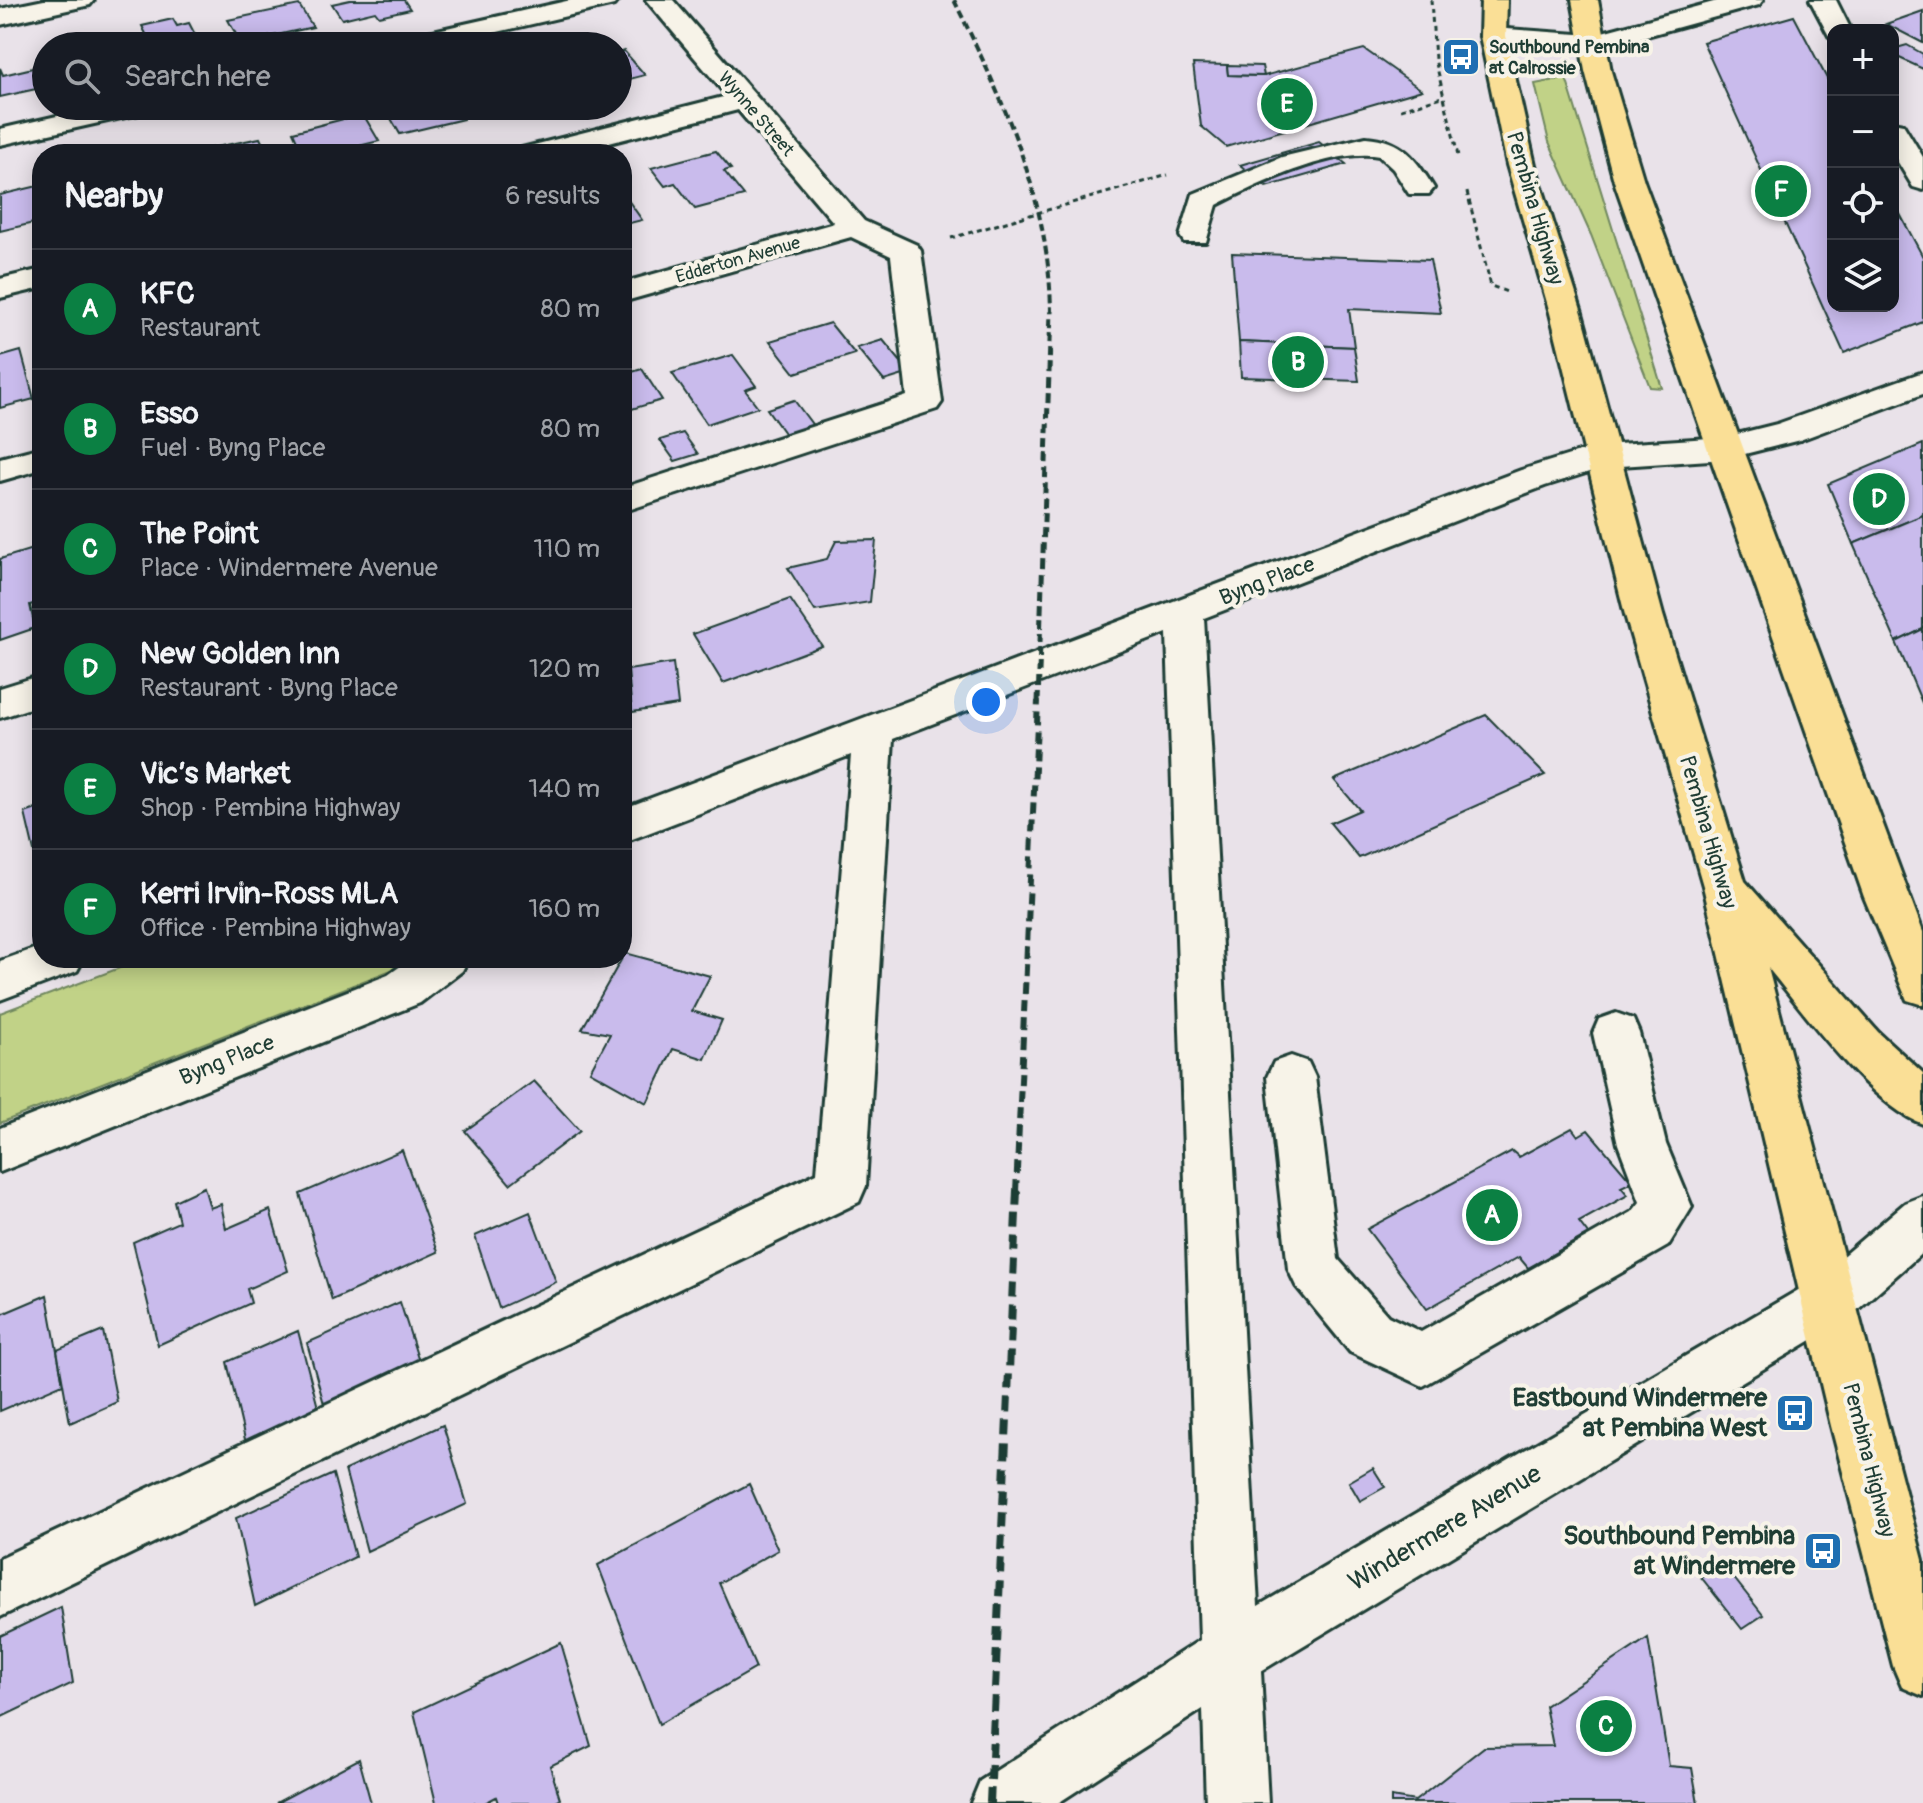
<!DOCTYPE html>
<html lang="en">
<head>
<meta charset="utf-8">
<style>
	body { margin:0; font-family:Pangolin,sans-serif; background:#242831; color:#f1f3f6 }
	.controls { position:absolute; right:24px; top:24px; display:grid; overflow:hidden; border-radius:16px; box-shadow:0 4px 20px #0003 }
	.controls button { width:72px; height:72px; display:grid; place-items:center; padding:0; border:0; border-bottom:2px solid #363941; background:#171b24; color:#f1f3f6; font:40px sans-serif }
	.you { position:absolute; left:986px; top:702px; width:28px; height:28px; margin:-20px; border:6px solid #fff; border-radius:50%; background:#1a73e8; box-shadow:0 0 0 12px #1a73e833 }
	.badge { display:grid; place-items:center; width:52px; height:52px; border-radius:50%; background:#0b8043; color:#fff; font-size:26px; font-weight:700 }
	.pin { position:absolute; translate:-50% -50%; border:4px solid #fff; box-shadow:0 2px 8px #0006 }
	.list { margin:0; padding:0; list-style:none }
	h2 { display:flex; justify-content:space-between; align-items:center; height:104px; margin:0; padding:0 32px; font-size:34px }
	h2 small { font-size:26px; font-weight:400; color:#9ea1a6 }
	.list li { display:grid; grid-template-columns:52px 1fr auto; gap:24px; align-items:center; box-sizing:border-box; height:120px; padding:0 32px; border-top:2px solid #363941 }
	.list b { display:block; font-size:30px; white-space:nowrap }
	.list p { margin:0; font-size:26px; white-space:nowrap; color:#9ea1a6 }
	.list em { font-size:26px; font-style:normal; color:#9ea1a6 }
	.icon { flex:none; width:44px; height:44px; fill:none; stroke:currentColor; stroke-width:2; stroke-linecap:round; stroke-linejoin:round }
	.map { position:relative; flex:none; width:1923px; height:1803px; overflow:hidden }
	.search { position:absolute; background:#171b24; box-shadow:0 4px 20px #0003; left:32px; top:32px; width:600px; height:88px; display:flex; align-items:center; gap:20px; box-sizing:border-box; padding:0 28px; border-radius:44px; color:#9ea1a6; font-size:30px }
	.panel { position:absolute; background:#171b24; box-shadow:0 4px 20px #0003; left:32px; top:144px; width:600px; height:824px; border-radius:32px }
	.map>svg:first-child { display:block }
	.green { fill:#c1d287; stroke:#70885e; stroke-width:2 }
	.building { fill:#c9bbec; stroke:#1f3d34; stroke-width:2 }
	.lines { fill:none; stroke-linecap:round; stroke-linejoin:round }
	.minor-casing { stroke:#1f3d34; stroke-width:6 }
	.major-casing { stroke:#1f3d34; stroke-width:6 }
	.path { stroke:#1f3d34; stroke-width:3; stroke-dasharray:5 4; stroke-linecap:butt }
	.minor { fill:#f7f3e8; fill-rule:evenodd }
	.major { fill:#fadf96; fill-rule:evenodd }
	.rail-far3 { stroke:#1f3d34; stroke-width:4; stroke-dasharray:8 4; stroke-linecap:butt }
	.rail-far2 { stroke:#1f3d34; stroke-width:5; stroke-dasharray:10 5; stroke-linecap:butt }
	.rail-far1 { stroke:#1f3d34; stroke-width:6; stroke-dasharray:12 6; stroke-linecap:butt }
	.rail { stroke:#1f3d34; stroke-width:8; stroke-dasharray:15 8; stroke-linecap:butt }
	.labels { text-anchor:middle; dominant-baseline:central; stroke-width:8; stroke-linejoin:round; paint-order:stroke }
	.far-poi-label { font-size:18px; font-weight:bold; fill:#1f3d34; stroke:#f7f3e8; text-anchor:start }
	.far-street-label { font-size:18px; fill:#1f3d34; stroke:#f7f3e8 }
	.street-label { font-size:22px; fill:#1f3d34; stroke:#f7f3e8 }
	.near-poi-label { font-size:26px; font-weight:bold; fill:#1f3d34; stroke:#f7f3e8; text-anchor:end }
	.near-street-label { font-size:26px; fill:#1f3d34; stroke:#f7f3e8 }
</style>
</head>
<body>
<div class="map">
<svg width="1923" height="1803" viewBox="0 0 1923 1803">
	<rect width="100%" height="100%" fill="#e9e2e9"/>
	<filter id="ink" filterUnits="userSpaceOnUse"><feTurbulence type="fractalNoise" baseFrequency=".0125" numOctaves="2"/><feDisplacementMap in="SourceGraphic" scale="16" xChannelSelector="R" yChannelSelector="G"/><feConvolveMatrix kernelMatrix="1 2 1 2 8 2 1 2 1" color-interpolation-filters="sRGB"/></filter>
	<g filter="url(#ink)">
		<!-- green -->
		<g class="green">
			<path d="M1566 78 1662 388 1650 387 1591 235 1549 142 1535 84Z"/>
			<path d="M146 958H409L394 969 0 1123V1013Z"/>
		</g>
		<!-- building -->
		<g class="building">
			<path d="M350 0H404L410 9 379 16 375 11 342 19 332 4Z"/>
			<path d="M299 5 313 27 241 43 228 20Z"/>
			<path d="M1923 11V43L1886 24Z"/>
			<path d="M1794 16 1833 90V306H1893V201L1923 257V322L1844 353 1703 42Z"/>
			<path d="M173 19 177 26 189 23 201 46H152L142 26Z"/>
			<path d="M1907 45 1923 54V69L1893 55V49Z"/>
			<path d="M1364 49 1422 90 1226 147 1201 126 1193 64 1227 65 1228 75 1264 76Z"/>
			<path d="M624 51 645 75 618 82V53Z"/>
			<path d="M1227 65 1262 66 1264 76 1228 75Z"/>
			<path d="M37 67 45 87 0 97V68L3 75Z"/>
			<path d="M402 106H455L463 119 400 134 386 110Z"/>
			<path d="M363 114 379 141 326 154H303L293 132Z"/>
			<path d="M260 138 268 154H198L197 151Z"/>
			<path d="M1319 142 1346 164 1266 187 1240 165Z"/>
			<path d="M716 151 731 169 724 171 744 196 695 209 675 183 665 186 651 168Z"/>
			<path d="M42 185V221L0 231V195Z"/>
			<path d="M623 193 642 220 622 225Z"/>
			<path d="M1232 253 1430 260 1441 313 1349 309 1354 347 1239 342Z"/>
			<path d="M830 323 855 354 795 373 770 341Z"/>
			<path d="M883 340 910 373 884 381 857 348Z"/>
			<path d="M1239 342 1354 347 1359 381 1241 377Z"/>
			<path d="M21 351 34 399 0 408V357Z"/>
			<path d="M733 355 756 386 745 390 758 407 707 424 672 373Z"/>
			<path d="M642 369 662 400 622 412V375Z"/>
			<path d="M794 400 817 431 789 440 767 409Z"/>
			<path d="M683 433 698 454 675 461 660 440Z"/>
			<path d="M1923 444V515L1853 544 1828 484Z"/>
			<path d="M1923 515V629L1896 642 1853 544Z"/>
			<path d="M876 540 870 602 815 611 788 568 827 559 836 541Z"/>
			<path d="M42 546V601L30 605 35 628 0 640V559Z"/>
			<path d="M790 599 822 646 723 683 693 634Z"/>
			<path d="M1923 629V705L1896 642Z"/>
			<path d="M673 663 678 705 632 712 628 670Z"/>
			<path d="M1486 715 1545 775 1359 858 1330 823 1360 810 1334 780Z"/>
			<path d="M42 807V881H41L25 813Z"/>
			<path d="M625 953 710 976 692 1011 722 1020 705 1059 673 1049 647 1103 590 1071 610 1034 582 1029Z"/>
			<path d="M534 1081 580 1131 510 1184 465 1131Z"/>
			<path d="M1572 1128 1578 1136 1588 1130 1632 1182 1621 1187 1628 1195 1579 1222 1588 1234 1528 1268 1519 1257 1427 1309 1367 1229 1512 1151 1519 1157Z"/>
			<path d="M402 1150 438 1252 332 1300 300 1194Z"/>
			<path d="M204 1187 210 1208 221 1204 226 1229 270 1210 288 1271 247 1289 251 1303 158 1345 133 1242 179 1222 174 1201Z"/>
			<path d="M530 1212 556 1282 499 1308 475 1236Z"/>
			<path d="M47 1295 63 1384 0 1411V1315Z"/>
			<path d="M400 1302 421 1368 326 1411 307 1343Z"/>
			<path d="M103 1331 117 1402 70 1423 57 1350Z"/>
			<path d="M298 1331 320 1415 247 1448 227 1362Z"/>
			<path d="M443 1425 467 1504 367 1551 345 1470Z"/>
			<path d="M1373 1468 1385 1487 1360 1501 1349 1482Z"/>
			<path d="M333 1474 355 1557 255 1606 236 1518Z"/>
			<path d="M749 1484 778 1550 719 1583 756 1668 659 1724 598 1565Z"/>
			<path d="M1722 1563 1763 1615 1742 1629 1701 1577Z"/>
			<path d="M61 1607 73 1683 0 1718V1636Z"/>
			<path d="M1648 1638 1669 1766 1692 1768 1698 1803H1391V1797L1415 1801 1484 1747 1553 1746 1545 1706Z"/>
			<path d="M561 1643 591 1746 550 1766 560 1799 552 1803H498L496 1797 485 1803H436L414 1712Z"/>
			<path d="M359 1759 371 1803H276Z"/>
		</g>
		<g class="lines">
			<defs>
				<g id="minor">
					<path d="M44 0H94L90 5 0 25V9Z"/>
					<path d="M571 0H618L614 5 437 46H389L393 40Z"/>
					<path d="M646 0H673L864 221 917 245 921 251 942 402 937 409 622 512V488L907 396 891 256 851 237 622 302V283L834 223 738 110 566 154H518L522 148 727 96Z"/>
					<path d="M1721 0H1763L1759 5 1592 51 1493 44 1480 36 1493 28 1591 35Z"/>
					<path d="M1810 0H1836L1851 30H1833V37L1829 36Z"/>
					<path d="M101 106H152L148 112 0 145V129Z"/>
					<path d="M1893 122 1903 124 1923 157V190L1913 187 1893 154Z"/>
					<path d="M1366 137C1403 140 1415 158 1434 188L1429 194H1409L1393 169 1379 156C1333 148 1258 184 1217 205L1206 242H1184L1180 236 1193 194 1282 157Z"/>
					<path d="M42 269V288L0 298V279Z"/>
					<path d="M1923 372V394L1800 440 1725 459 1605 467 1545 486 1204 618 1258 1606 1812 1282 1905 1203 1923 1196V1252L1848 1318 1261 1671 1268 1803H1206L1203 1709 1058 1803H971L980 1781 1200 1640 1167 633 893 739 866 1186 859 1202 0 1617V1558L817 1173 851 755 622 843V809L1521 470 1602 445 1725 437 1777 424Z"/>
					<path d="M42 447V469L0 481V458Z"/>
					<path d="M42 675V704L0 718V688Z"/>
					<path d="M42 946V958H84L77 971 0 1000V961Z"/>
					<path d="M412 958H469L462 971 420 1003 0 1172V1128L388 975Z"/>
					<path d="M1616 1013 1633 1019 1639 1033 1666 1144 1692 1207 1668 1246 1423 1386 1350 1352 1296 1286 1288 1269 1267 1077 1274 1062 1291 1056 1308 1062 1315 1077 1338 1259 1388 1316 1421 1332 1632 1212 1640 1202 1618 1144 1593 1033 1599 1019Z"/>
				</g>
				<g id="major">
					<path d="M1481 0H1507L1506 36 1535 165 1582 313 1663 615 1745 881 1878 1032 1923 1073V1124C1870 1105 1805 1013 1768 968L1923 1560V1696L1902 1687 1893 1666 1831 1426 1703 886 1625 615 1550 313 1507 165 1480 36Z"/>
					<path d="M1572 0H1598L1611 71 1644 181 1923 932V1005L1907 1000 1864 897 1614 181 1585 71Z"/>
				</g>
			</defs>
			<!-- minor casing -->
			<use href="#minor" class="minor-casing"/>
			<!-- major casing -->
			<use href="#major" class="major-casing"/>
			<!-- path -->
			<g class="path">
				<path d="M1431 0 1435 59 1458 156"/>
				<path d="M1401 109 1442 97"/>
				<path d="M1467 192 1491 286 1507 292"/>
				<path d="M951 238 1168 175"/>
			</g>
			<!-- minor -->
			<use href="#minor" class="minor"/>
			<!-- major -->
			<use href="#major" class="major"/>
			<!-- rail-far3 -->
			<path class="rail-far3" d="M954 0C1003 100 1050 199 1051 313"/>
			<!-- rail-far2 -->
			<path class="rail-far2" d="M1038 703 1051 311"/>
			<!-- rail-far1 -->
			<path class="rail-far1" d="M1016 1192 1038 701"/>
			<!-- rail -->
			<path class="rail" d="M990 1803 1017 1190"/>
		</g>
	</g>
	<!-- icons -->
	<defs>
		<symbol id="bus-square" viewBox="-11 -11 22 22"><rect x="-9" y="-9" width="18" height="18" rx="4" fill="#1f6fb2" stroke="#f7f3e8"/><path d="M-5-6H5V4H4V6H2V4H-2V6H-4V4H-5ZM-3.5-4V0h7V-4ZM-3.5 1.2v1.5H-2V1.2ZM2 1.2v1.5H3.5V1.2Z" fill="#fff"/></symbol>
	</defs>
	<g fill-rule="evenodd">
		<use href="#bus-square" x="1439" y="35" width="44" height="44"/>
		<use href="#bus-square" x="1773" y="1391" width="44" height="44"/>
		<use href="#bus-square" x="1801" y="1529" width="44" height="44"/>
	</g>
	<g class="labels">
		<!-- far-poi labels -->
		<g class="far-poi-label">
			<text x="1489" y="47">Southbound Pembina<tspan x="1489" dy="21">at Calrossie</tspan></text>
		</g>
		<!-- far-street labels -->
		<g class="far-street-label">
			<text transform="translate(756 114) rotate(49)">Wynne Street</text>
			<text transform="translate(738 260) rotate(-16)">Edderton Avenue</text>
		</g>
		<!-- street labels -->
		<g class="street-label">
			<text transform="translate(1535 208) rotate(74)">Pembina Highway</text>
			<text transform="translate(1267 581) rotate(-21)">Byng Place</text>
			<text transform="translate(1708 832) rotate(74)">Pembina Highway</text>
			<text transform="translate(227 1060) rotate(-22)">Byng Place</text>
			<text transform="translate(1869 1460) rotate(76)">Pembina Highway</text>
		</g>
		<!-- near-poi labels -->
		<g class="near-poi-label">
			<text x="1767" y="1398">Eastbound Windermere<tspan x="1767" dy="30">at Pembina West</tspan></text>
			<text x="1795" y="1536">Southbound Pembina<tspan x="1795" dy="30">at Windermere</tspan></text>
		</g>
		<!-- near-street labels -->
		<g class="near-street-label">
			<text transform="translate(1445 1528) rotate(-31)">Windermere Avenue</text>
		</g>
	</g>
</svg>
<div class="controls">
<button>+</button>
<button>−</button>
<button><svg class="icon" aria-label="locate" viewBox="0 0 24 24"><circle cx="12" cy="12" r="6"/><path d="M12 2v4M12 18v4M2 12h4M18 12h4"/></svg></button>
<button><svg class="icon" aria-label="layers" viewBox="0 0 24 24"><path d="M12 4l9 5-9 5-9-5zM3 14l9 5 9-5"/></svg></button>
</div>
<div class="you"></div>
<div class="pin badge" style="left:1492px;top:1215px">A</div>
<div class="pin badge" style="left:1298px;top:362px">B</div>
<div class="pin badge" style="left:1606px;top:1726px">C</div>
<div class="pin badge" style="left:1879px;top:499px">D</div>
<div class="pin badge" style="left:1287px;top:104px">E</div>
<div class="pin badge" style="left:1781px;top:191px">F</div>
<div class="search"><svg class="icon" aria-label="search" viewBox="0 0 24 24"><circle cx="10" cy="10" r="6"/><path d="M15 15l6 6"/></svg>Search here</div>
<section class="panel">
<h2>Nearby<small>6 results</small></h2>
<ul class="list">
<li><span class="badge">A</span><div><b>KFC</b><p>Restaurant</p></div><em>80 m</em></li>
<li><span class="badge">B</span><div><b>Esso</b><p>Fuel · Byng Place</p></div><em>80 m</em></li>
<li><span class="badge">C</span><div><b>The Point</b><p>Place · Windermere Avenue</p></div><em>110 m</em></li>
<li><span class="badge">D</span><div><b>New Golden Inn</b><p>Restaurant · Byng Place</p></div><em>120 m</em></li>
<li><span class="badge">E</span><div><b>Vic’s Market</b><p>Shop · Pembina Highway</p></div><em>140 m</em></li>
<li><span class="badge">F</span><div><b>Kerri Irvin-Ross MLA</b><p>Office · Pembina Highway</p></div><em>160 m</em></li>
</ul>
</section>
</div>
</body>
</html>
